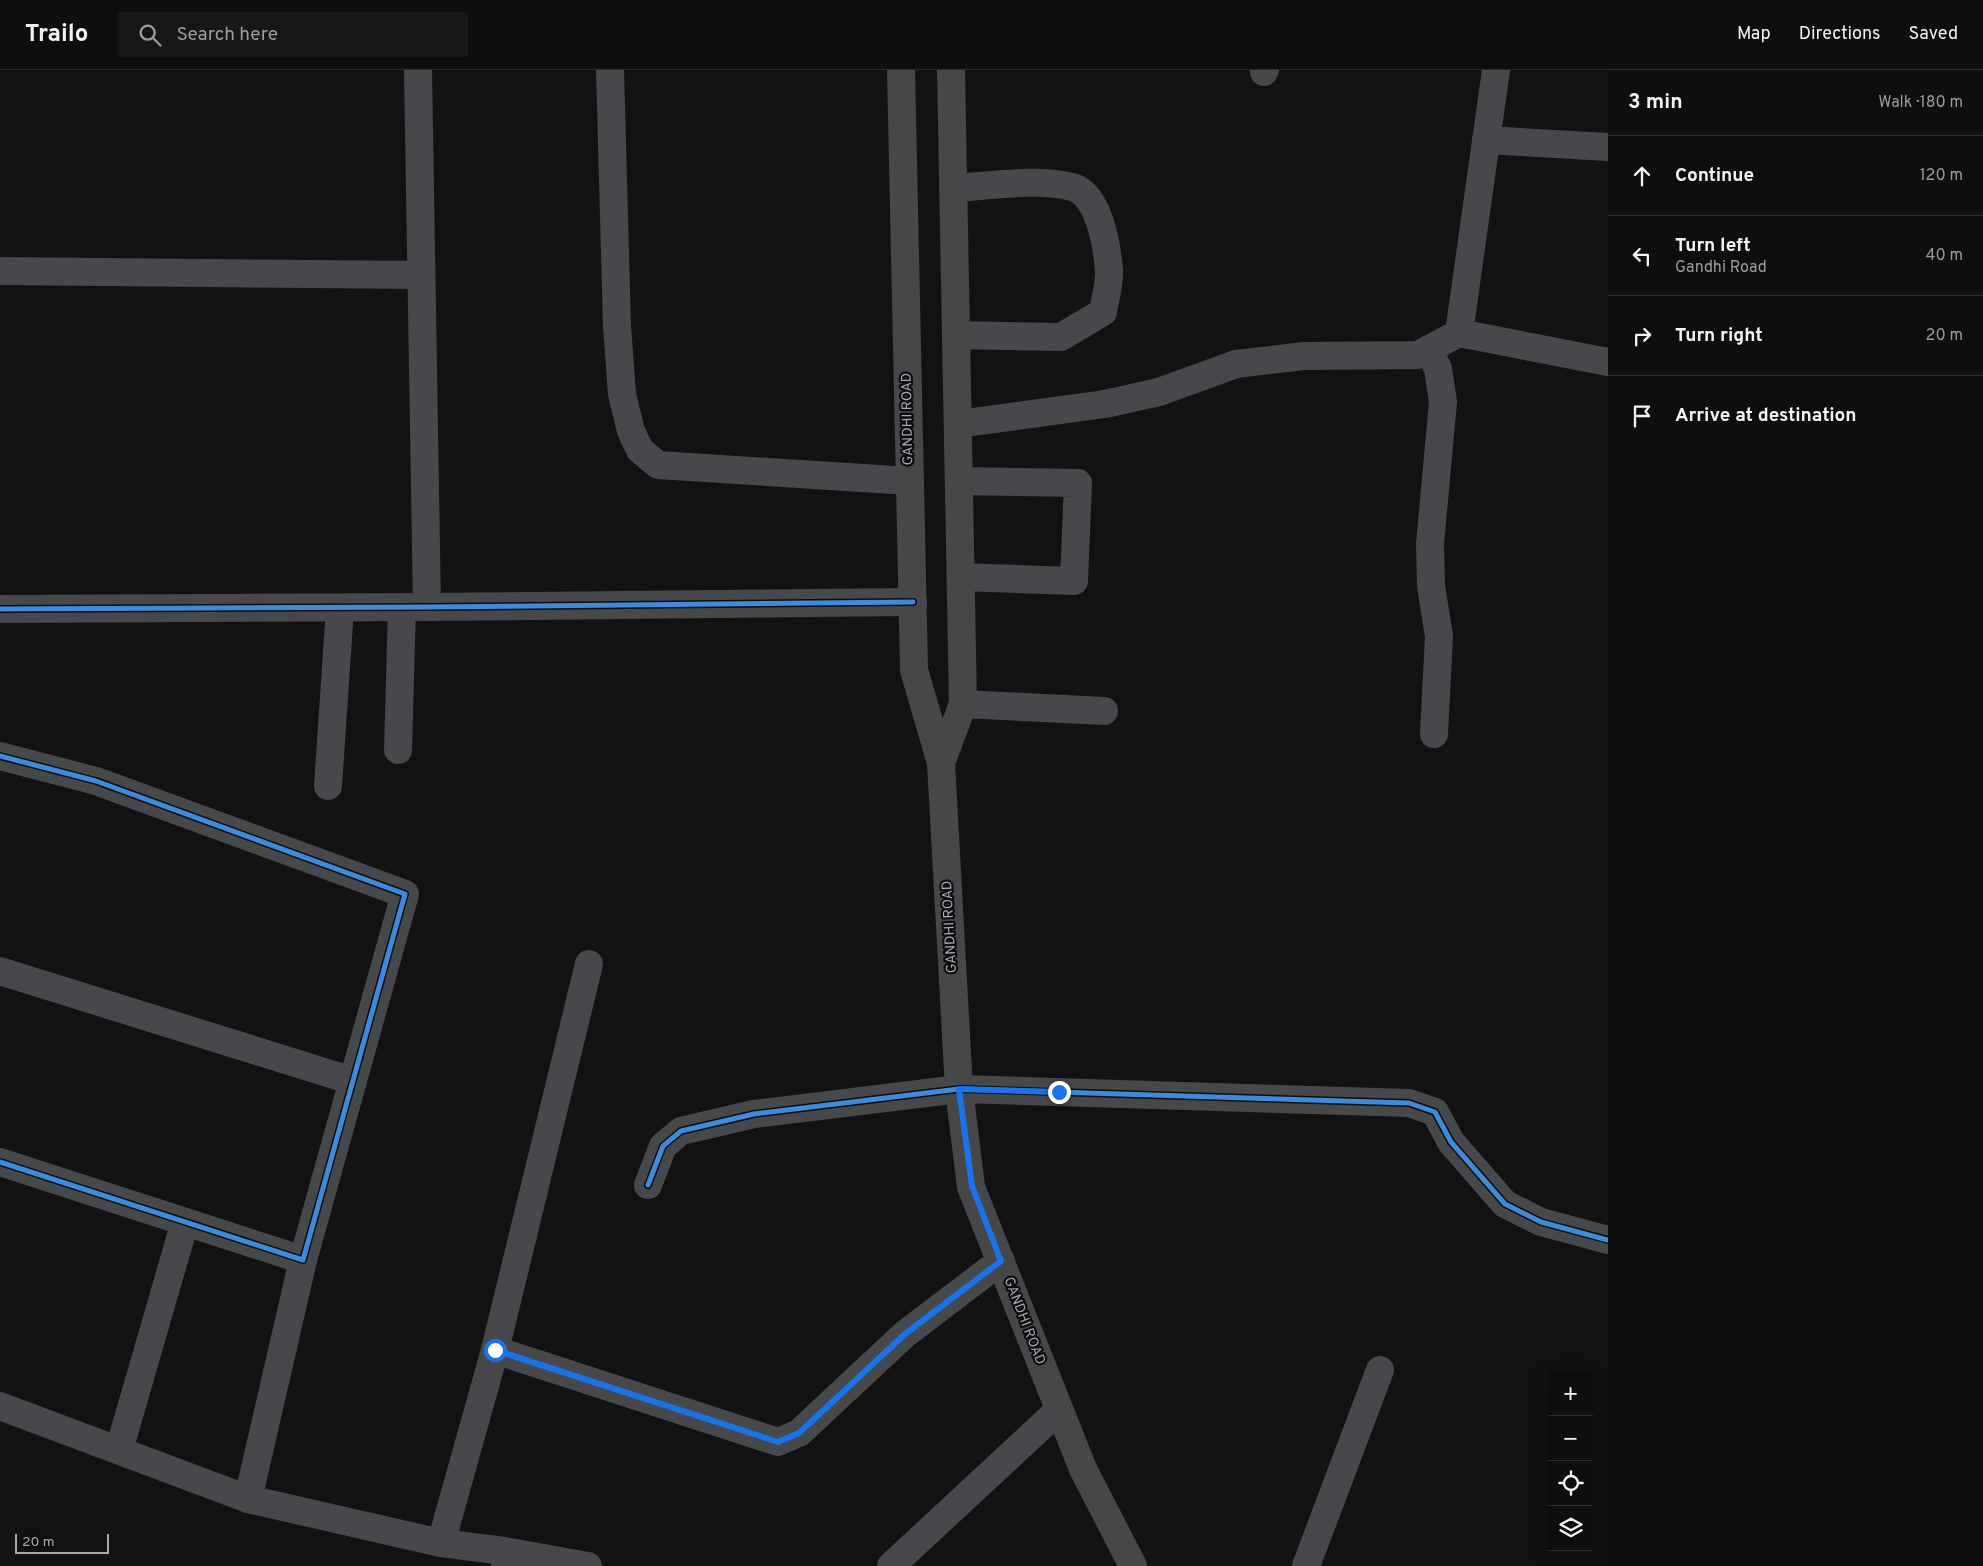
<!DOCTYPE html>
<html lang="en">
<head>
<meta charset="utf-8">
<style>
	body { margin:0; font-family:Overpass,sans-serif; background:#171717; color:#f1f3f6 }
	.controls { position:absolute; right:15px; bottom:15px; display:grid; overflow:hidden; border-radius:0px; box-shadow:0 5px 20px #0002 }
	.controls button { width:45px; height:45px; display:grid; place-items:center; padding:0; border:0; border-bottom:1px solid #2e2e2e; background:#0e0e0e; color:#f1f3f6; font:25px sans-serif }
	.scale { position:absolute; left:15px; bottom:12px; width:94px; box-sizing:border-box; padding-left:5px; border:2px solid #a4aab3; border-top:0; font-size:14px; line-height:18px; white-space:nowrap; color:#a4aab3; -webkit-text-stroke:4px #0d0d0e; paint-order:stroke }
	.stop { position:absolute; width:15px; height:15px; margin:-11px; border:4px solid #1a73e8; border-radius:50%; background:#fff }
	.stop.end { background:#1a73e8; border-color:#fff; box-shadow:0 1px 5px #0008 }
	.list { margin:0; padding:0; list-style:none }
	h2 { display:flex; justify-content:space-between; align-items:center; height:65px; margin:0; padding:0 20px; font-size:21px }
	h2 small { font-size:16px; font-weight:400; color:#9b9c9e }
	.list li { display:grid; grid-template-columns:32px 1fr auto; gap:15px; align-items:center; box-sizing:border-box; height:80px; padding:0 20px; border-top:1px solid #2e2e2e }
	.list b { display:block; font-size:19px; white-space:nowrap }
	.list p { margin:0; font-size:16px; white-space:nowrap; color:#9b9c9e }
	.list em { font-size:16px; font-style:normal; color:#9b9c9e }
	.icon { flex:none; width:28px; height:28px; fill:none; stroke:currentColor; stroke-width:2; stroke-linecap:round; stroke-linejoin:round }
	.map { position:relative; flex:none; width:1608px; height:1496px; overflow:hidden }
	header { display:flex; align-items:center; gap:30px; box-sizing:border-box; height:70px; padding:0 25px; background:#0e0e0e; border-bottom:1px solid #2e2e2e }
	header strong { font-size:24px }
	nav { display:flex; gap:28px; margin-inline-start:auto; font-size:18px }
	.search { width:350px; height:45px; background:#171717; display:flex; align-items:center; gap:12px; box-sizing:border-box; padding:0 18px; border-radius:0px; color:#9b9c9e; font-size:19px }
	main { display:flex }
	aside { flex:1; background:#0e0e0e }
	.map>svg:first-child { display:block }
	.lines { fill:none; stroke-linecap:round; stroke-linejoin:round }
	.minor { stroke:#47484b; stroke-width:28 }
	.secondary { stroke:#464749; stroke-width:28 }
	.cycleway-casing { stroke:#0d0d0e; stroke-width:8 }
	.cycleway { stroke:#408adc; stroke-width:5 }
	.route { stroke:#1a73e8; stroke-width:6 }
	.labels { text-anchor:middle; dominant-baseline:central; stroke-width:4.5; stroke-linejoin:round; paint-order:stroke }
	.street-label { font-size:14px; fill:#a4aab3; stroke:#0d0d0e }
</style>
</head>
<body>
<header>
<strong>Trailo</strong>
<div class="search"><svg class="icon" aria-label="search" viewBox="0 0 24 24"><circle cx="10" cy="10" r="6"/><path d="M15 15l6 6"/></svg>Search here</div>
<nav><a>Map</a><a>Directions</a><a>Saved</a></nav>
</header>
<main>
<div class="map">
<svg width="1608" height="1496" viewBox="0 0 1608 1496">
	<rect width="100%" height="100%" fill="#121213"/>
	<g class="lines">
		<!-- minor -->
		<g class="minor">
			<path d="M418 0 427 537"/>
			<path d="M610 0 617 256 622 324 631 361 640 380 658 395 910 411"/>
			<path d="M1264 2 1265 0"/>
			<path d="M1486 70 1608 77"/>
			<path d="M953 118C988 116 1039 108 1072 117 1099 124 1107 176 1109 200 1110 213 1105 229 1103 242L1061 267 956 265"/>
			<path d="M0 201 421 205"/>
			<path d="M1459 263 1608 292"/>
			<path d="M1429 279 1438 299 1443 332 1430 474 1431 516 1439 566 1434 664"/>
			<path d="M958 354 1105 334 1159 322 1236 294 1304 286 1418 285 1459 263 1496 0"/>
			<path d="M959 411 1078 413 1074 511 961 507"/>
			<path d="M0 539 427 537 913 532"/>
			<path d="M963 634 1104 641"/>
			<path d="M398 680 402 538"/>
			<path d="M0 686 96 711 405 824 303 1190 0 1092"/>
			<path d="M328 716 340 538"/>
			<path d="M0 901 353 1011"/>
			<path d="M648 1115 663 1076 681 1061 754 1044 959 1019 1409 1033 1435 1042 1451 1072 1505 1134 1541 1152 1608 1170"/>
			<path d="M303 1190 248 1429 441 1473 504 1481 505 1496"/>
			<path d="M495 1280 778 1372 799 1363 905 1264 1001 1191"/>
			<path d="M0 1336 248 1429"/>
			<path d="M119 1380 185 1152"/>
			<path d="M441 1473 495 1280 589 894"/>
			<path d="M504 1481 588 1496"/>
			<path d="M891 1496 1059 1340"/>
			<path d="M1306 1496 1380 1300"/>
		</g>
		<!-- secondary -->
		<g class="secondary">
			<path d="M901 0 914 600 941 693 959 1019 971 1117 1083 1399 1133 1496"/>
			<path d="M941 693 963 634 951 0"/>
		</g>
		<defs>
			<g id="cycleway">
				<path d="M0 539 427 537 913 532"/>
				<path d="M0 686 96 711 405 824 303 1190 0 1092"/>
				<path d="M648 1115 663 1076 681 1061 754 1044 959 1019 1409 1033 1435 1042 1451 1072 1505 1134 1541 1152 1608 1170"/>
			</g>
		</defs>
		<!-- cycleway casing -->
		<use href="#cycleway" class="cycleway-casing"/>
		<!-- cycleway -->
		<use href="#cycleway" class="cycleway"/>
	</g>
	<g class="lines">
		<!-- route -->
		<path class="route" d="M495 1280 778 1372 799 1363 905 1264 1001 1191 972 1116 959 1019 1059 1022"/>
	</g>
	<g class="labels">
		<!-- street labels -->
		<g class="street-label">
			<text transform="translate(908 349) rotate(-91)">GANDHI ROAD</text>
			<text transform="translate(950 857) rotate(-93)">GANDHI ROAD</text>
			<text transform="translate(1024 1251) rotate(69)">GANDHI ROAD</text>
		</g>
	</g>
</svg>
<div class="controls">
<button>+</button>
<button>−</button>
<button><svg class="icon" aria-label="locate" viewBox="0 0 24 24"><circle cx="12" cy="12" r="6"/><path d="M12 2v4M12 18v4M2 12h4M18 12h4"/></svg></button>
<button><svg class="icon" aria-label="layers" viewBox="0 0 24 24"><path d="M12 4l9 5-9 5-9-5zM3 14l9 5 9-5"/></svg></button>
</div>
<div class="scale">20 m</div>
<div class="stop" style="left:495px;top:1280px"></div>
<div class="stop end" style="left:1059px;top:1022px"></div>
</div>
<aside>
<h2>3 min<small>Walk · 180 m</small></h2>
<ul class="list">
<li><svg class="icon" aria-label="ahead" viewBox="0 0 24 24"><path d="M12 20V5M6 11l6-6 6 6"/></svg><div><b>Continue</b></div><em>120 m</em></li>
<li><svg class="icon" aria-label="left" viewBox="0 0 24 24"><path d="M17 20v-9H6M10 6l-5 5 5 5"/></svg><div><b>Turn left</b><p>Gandhi Road</p></div><em>40 m</em></li>
<li><svg class="icon" aria-label="right" viewBox="0 0 24 24"><path d="M7 20v-9h11M14 6l5 5-5 5"/></svg><div><b>Turn right</b></div><em>20 m</em></li>
<li><svg class="icon" aria-label="arrive" viewBox="0 0 24 24"><path d="M6 21V4h12l-3 4 3 4H6"/></svg><div><b>Arrive at destination</b></div></li>
</ul>
</aside>
</main>
</body>
</html>
